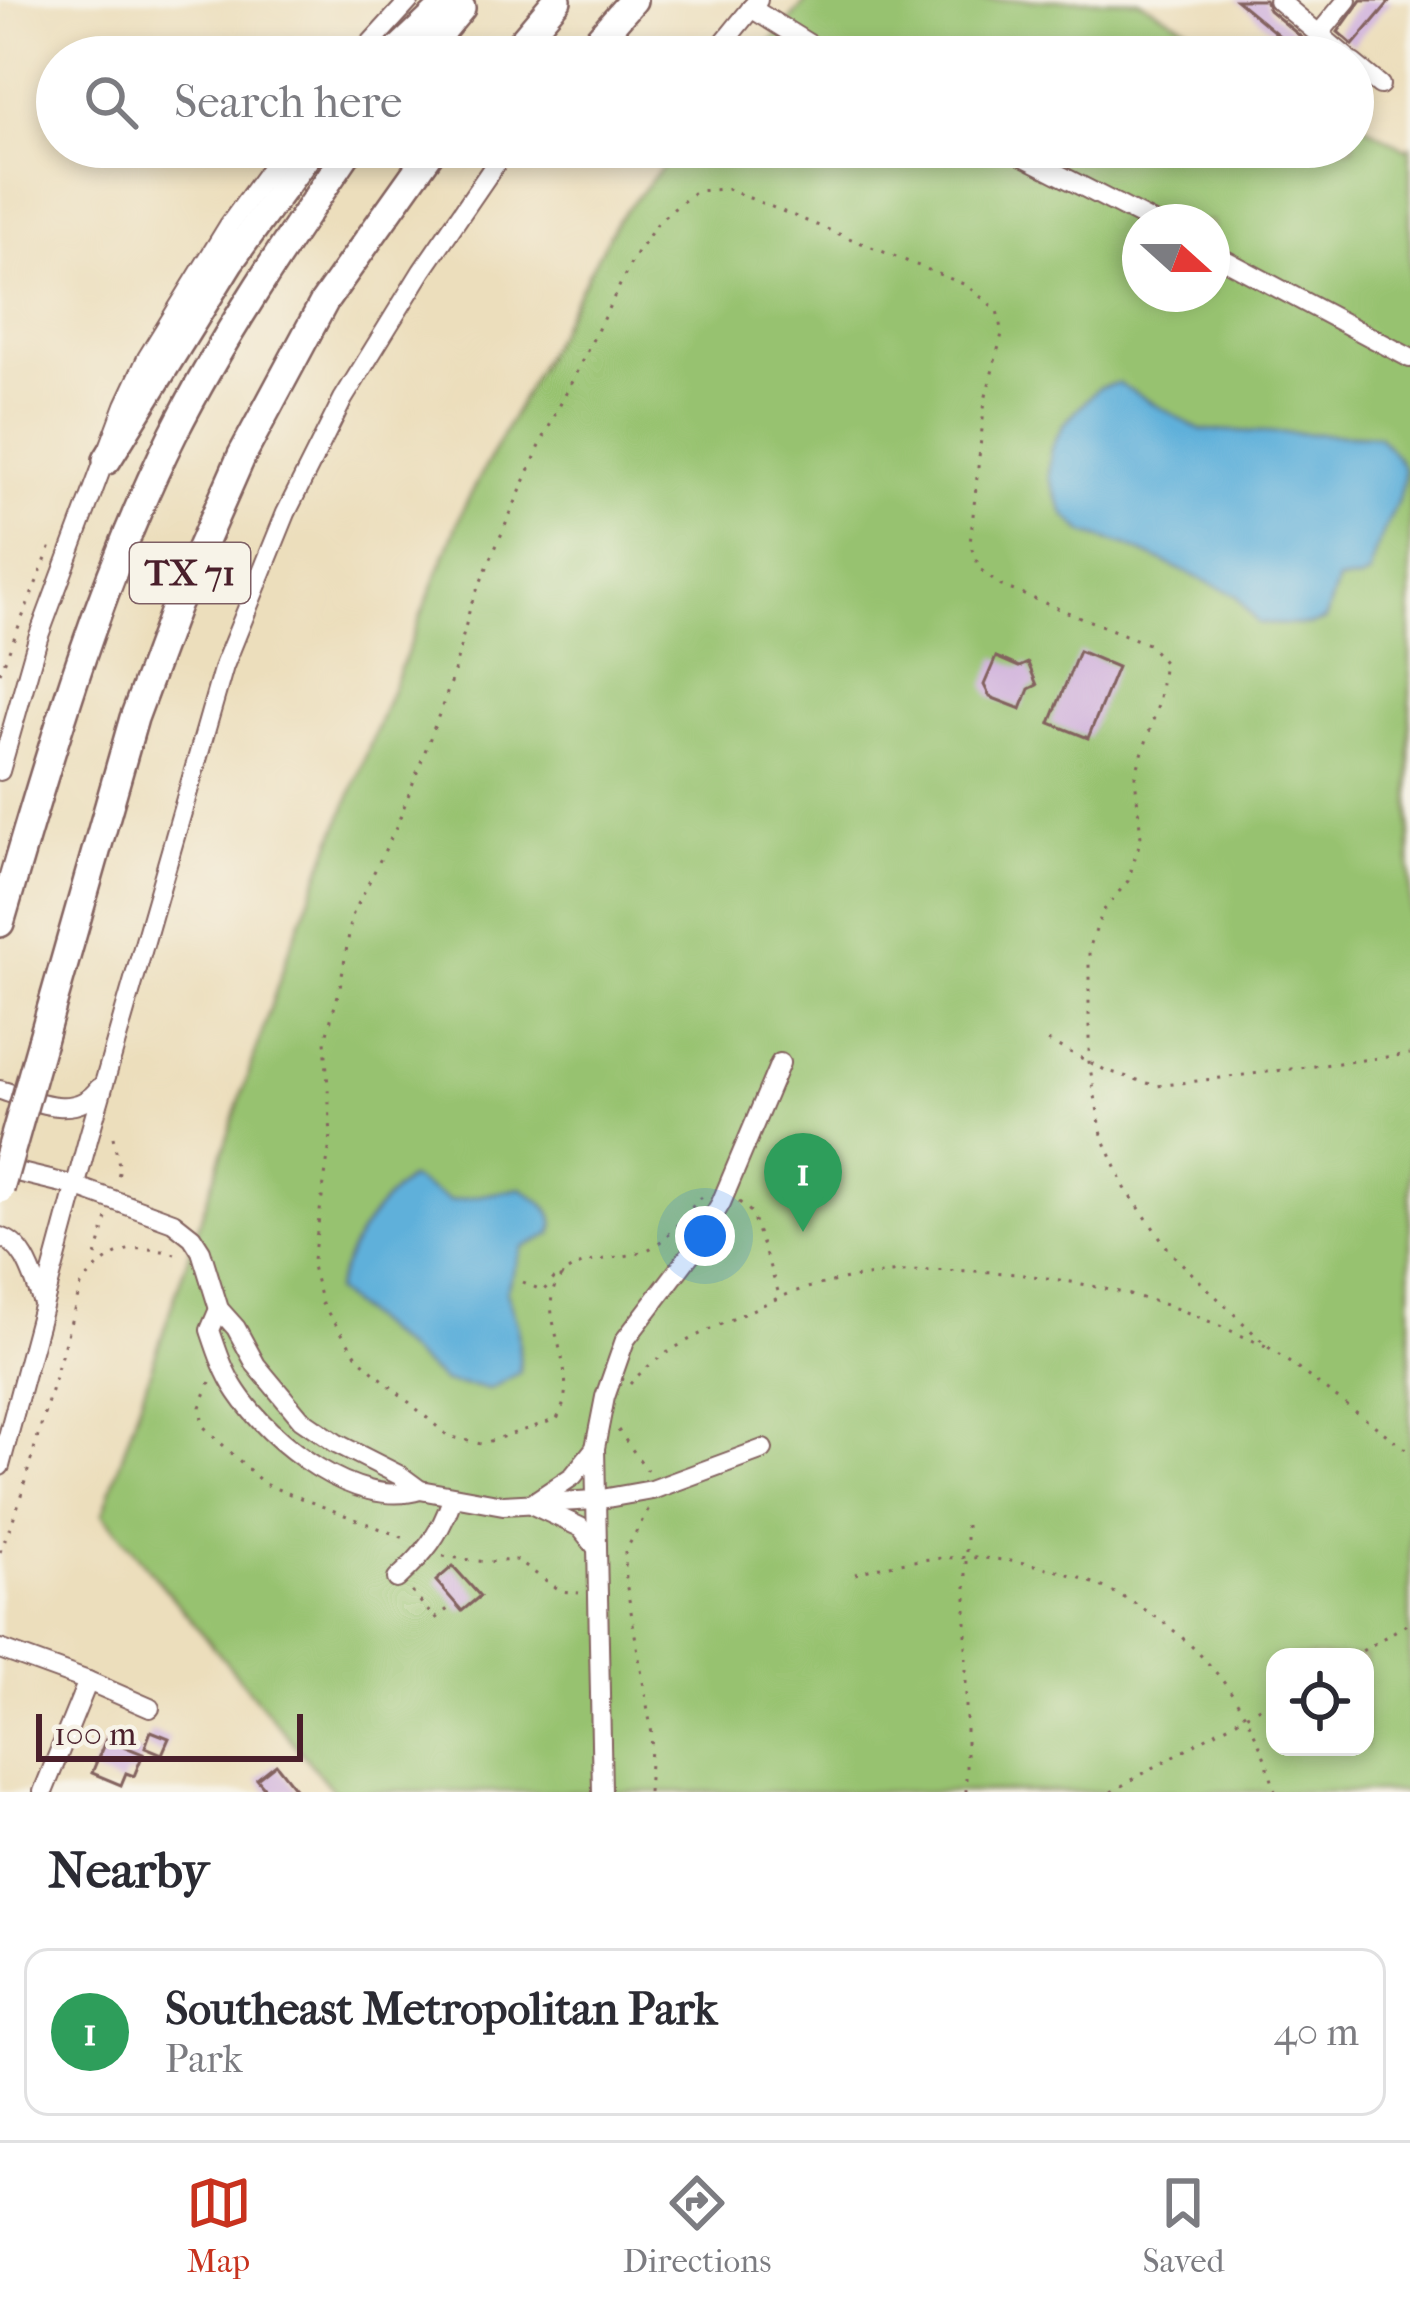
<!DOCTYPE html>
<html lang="en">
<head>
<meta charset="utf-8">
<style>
	body { margin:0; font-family:"IM FELL French Canon",serif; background:#f7f7f7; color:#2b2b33 }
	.controls { position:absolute; right:36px; bottom:36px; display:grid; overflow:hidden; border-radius:24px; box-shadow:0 6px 18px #0003 }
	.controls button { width:108px; height:108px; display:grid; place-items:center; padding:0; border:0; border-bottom:3px solid #e1e1e2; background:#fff; color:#2b2b33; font:60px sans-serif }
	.compass { position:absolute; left:1122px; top:204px; width:108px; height:108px; border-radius:50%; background:#fff; box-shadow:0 6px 18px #0003; rotate:111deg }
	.scale { position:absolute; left:36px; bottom:30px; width:267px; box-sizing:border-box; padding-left:12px; border:6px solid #4a1f2b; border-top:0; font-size:33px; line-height:42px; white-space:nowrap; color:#4a1f2b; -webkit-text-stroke:9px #f7f3e8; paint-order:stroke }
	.you { position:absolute; left:705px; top:1236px; width:42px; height:42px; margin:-30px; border:9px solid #fff; border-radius:50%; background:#1a73e8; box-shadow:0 0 0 18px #1a73e833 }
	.badge { display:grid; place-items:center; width:78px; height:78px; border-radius:50%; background:#c8321e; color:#fff; font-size:39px; font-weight:700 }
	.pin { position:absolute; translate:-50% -99px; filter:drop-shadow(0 3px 6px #0008) }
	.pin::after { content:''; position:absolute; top:63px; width:42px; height:36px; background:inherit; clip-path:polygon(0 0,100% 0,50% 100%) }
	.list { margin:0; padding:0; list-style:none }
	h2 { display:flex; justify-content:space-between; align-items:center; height:156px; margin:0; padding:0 48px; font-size:51px }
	h2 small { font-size:39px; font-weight:400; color:#7c7c81 }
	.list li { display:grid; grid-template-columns:78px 1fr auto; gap:36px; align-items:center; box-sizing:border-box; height:168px; margin:0 24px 24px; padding:0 24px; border:3px solid #e1e1e2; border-radius:24px }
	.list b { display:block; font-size:45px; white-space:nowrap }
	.list p { margin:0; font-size:39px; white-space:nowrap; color:#7c7c81 }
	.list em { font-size:39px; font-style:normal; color:#7c7c81 }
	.icon { flex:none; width:66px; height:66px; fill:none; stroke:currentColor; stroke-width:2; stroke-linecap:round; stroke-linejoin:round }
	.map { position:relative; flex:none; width:1410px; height:1792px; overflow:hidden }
	.search { position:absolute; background:#fff; box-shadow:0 6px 18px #0003; left:36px; right:36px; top:36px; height:132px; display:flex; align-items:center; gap:30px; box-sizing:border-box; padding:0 42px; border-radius:66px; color:#7c7c81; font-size:45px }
	.sheet { height:348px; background:#fff }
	nav { display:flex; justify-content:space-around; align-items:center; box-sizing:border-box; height:168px; border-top:3px solid #e1e1e2; background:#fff; font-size:33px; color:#7c7c81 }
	nav a { display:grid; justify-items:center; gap:6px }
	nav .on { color:#c8321e }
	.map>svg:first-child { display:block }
	.green { fill:#97c26f; stroke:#70704d; stroke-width:3; fill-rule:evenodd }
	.water { fill:#5fb0da; stroke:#546882; stroke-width:3 }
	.building { fill:#cfb0dc }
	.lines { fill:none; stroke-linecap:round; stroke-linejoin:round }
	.minor-casing { stroke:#83625e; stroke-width:22 }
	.highway-casing { stroke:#83625e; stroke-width:32 }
	.path { stroke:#83625e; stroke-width:3; stroke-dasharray:3 9; stroke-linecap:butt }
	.minor { stroke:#fff; stroke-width:18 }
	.highway { stroke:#fff; stroke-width:27 }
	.highway-bridge-casing { stroke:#83625e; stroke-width:32; stroke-linecap:butt }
	.highway-bridge { stroke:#fff; stroke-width:27 }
	.labels { text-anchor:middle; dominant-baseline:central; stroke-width:12; stroke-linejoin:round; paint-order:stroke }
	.shield { fill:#f7f3e8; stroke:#7e5f64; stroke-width:3 }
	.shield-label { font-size:36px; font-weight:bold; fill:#4a1f2b }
</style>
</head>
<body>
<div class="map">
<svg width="1410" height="1792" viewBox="0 0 1410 1792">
	<rect width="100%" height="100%" fill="#f7f3e8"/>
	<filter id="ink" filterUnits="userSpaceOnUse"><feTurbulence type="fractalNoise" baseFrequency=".00833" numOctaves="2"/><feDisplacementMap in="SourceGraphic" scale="24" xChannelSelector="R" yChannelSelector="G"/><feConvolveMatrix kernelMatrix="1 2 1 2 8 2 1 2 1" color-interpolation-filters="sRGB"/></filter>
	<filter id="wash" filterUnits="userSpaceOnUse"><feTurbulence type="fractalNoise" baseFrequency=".004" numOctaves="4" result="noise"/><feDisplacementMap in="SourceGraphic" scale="48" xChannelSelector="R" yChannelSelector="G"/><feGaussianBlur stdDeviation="2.7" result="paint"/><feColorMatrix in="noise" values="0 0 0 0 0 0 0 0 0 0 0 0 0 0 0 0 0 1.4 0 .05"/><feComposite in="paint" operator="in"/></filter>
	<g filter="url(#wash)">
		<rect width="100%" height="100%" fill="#ecdebc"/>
		<!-- green -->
		<g class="green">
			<path d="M807 0H1138L1241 57H758Z"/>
			<path d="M1353 119 1406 149 1410 146V1792H334L103 1514 289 951 463 509 617 220 680 147H1353ZM1140 222H1212V294H1140ZM1275 1657H1365V1747H1275Z"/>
		</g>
		<!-- water -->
		<g class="water">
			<path d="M1118 383 1200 430 1378 436C1386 446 1398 456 1403 467 1410 494 1373 539 1370 574L1360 580 1338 581 1325 620 1311 625 1258 624 1236 595 1125 545 1084 533 1064 514 1049 477 1051 448 1064 424 1098 388Z"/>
			<path d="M409 1178 450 1201 521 1188C539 1201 559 1209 552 1234L522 1248 506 1291 518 1327 520 1372 490 1389 444 1382 334 1291C350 1244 370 1210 409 1178Z"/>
		</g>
		<g id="blocks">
			<!-- building -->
			<g class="building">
				<path d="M1236 0H1265L1269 10 1325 57H1305Z"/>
				<path d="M1361 0H1391L1353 45 1338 32Z"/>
				<path d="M1079 651 1117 667 1088 738 1050 723Z"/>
				<path d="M996 657 1019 667 1028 663 1037 685 1029 689 1021 709 990 697 984 685Z"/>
				<path d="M453 1566 480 1596 462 1611 436 1581Z"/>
				<path d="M151 1731 169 1738 162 1754 145 1747Z"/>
				<path d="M106 1739 143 1754 134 1776 126 1773 121 1785 92 1773Z"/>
				<path d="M276 1764 298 1792H268L257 1779Z"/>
			</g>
		</g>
	</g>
	<g filter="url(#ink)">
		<use href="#blocks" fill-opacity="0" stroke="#83625e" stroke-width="3"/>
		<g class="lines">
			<defs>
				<g id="minor">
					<path d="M1278 0 1346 57"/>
					<path d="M751 8 830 57"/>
					<path d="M1319 34 1347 0"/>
					<path d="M358 57 410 0"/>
					<path d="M712 57 758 0"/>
					<path d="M1353 63 1380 85"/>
					<path d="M1005 147 1152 222"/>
					<path d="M1212 253 1410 358"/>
					<path d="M0 771 38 638 125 405 147 358 229 225 286 147"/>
					<path d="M0 1090C33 1100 75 1122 99 1088"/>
					<path d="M0 1168 75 1186 173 1222 192 1237 201 1251 219 1309 236 1328 256 1365 301 1419 336 1443 401 1476 420 1490 503 1505 596 1500 652 1490 763 1449"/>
					<path d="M0 1237C26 1244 34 1280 43 1303"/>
					<path d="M219 1309 210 1330C217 1351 224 1373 237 1392 270 1442 357 1510 420 1490"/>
					<path d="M0 1466 89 1136 224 666 286 513 343 399 422 271 507 147"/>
					<path d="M537 1500 573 1476 595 1448"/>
					<path d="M535 1506 580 1527 597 1548"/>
					<path d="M397 1579C424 1554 440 1535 452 1499"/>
					<path d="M0 1649 88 1681 150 1708"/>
					<path d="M43 1792 88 1681"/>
					<path d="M602 1792 595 1448 605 1397 625 1340 692 1252 721 1203 780 1063"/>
				</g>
				<g id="highway">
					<path d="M391 57 451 0"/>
					<path d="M420 57 461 8"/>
					<path d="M509 57 557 0"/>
					<path d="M583 57 633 0"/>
					<path d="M107 460 230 261 313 147"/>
					<path d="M0 923C49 757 96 589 173 434 224 333 288 240 351 147"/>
					<path d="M42 1041 134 718 176 605 242 455 324 302 434 147"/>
				</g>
			</defs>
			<!-- minor casing -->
			<use href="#minor" class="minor-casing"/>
			<!-- highway casing -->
			<use href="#highway" class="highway-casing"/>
			<!-- path -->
			<g class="path">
				<path d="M0 673 51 546"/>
				<path d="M1048 1041 1105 1070 1157 1086 1410 1054"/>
				<path d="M113 1137 120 1169 117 1180"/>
				<path d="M702 1197C684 1213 671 1238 649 1249 622 1262 572 1254 556 1284 537 1320 584 1372 557 1419L481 1444 448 1436 359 1359 322 1304 312 1266 331 1136 325 1040 340 988 352 916 396 828 452 680 471 604 542 441 634 257 660 220 696 191 727 189 966 285 997 310 1002 334 985 400 970 544 980 569 999 585 1148 644 1164 662 1158 705 1135 776 1141 838 1128 881 1103 911 1089 949V1062L1102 1135 1125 1188 1172 1254 1267 1346 1410 1452"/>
				<path d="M739 1202 751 1212 780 1297"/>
				<path d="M96 1256 107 1218"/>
				<path d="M523 1282 543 1291 558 1274 563 1276"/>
				<path d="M210 1382 200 1407 203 1426 264 1484 407 1539"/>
				<path d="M630 1384C658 1352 701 1333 739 1316 761 1306 784 1294 807 1288 923 1257 1049 1270 1163 1304 1198 1315 1232 1332 1266 1346"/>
				<path d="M618 1430 647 1470"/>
				<path d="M0 1552 17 1509 81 1286C110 1249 130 1242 175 1254"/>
				<path d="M443 1556 485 1562 516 1560 561 1591 579 1593"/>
				<path d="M855 1574C1030 1519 1230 1605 1275 1792"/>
				<path d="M412 1592 435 1619 453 1605"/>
				<path d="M1352 1657 1410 1622"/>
				<path d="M648 1792 652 1734 626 1582 625 1552 649 1508"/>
				<path d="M966 1792V1525"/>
				<path d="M1111 1792 1275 1698"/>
			</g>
			<!-- minor -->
			<use href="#minor" class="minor"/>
			<!-- highway -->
			<use href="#highway" class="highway"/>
			<defs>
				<path id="highway-bridge" d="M0 1189 42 1041"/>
			</defs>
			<!-- highway-bridge casing -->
			<use href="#highway-bridge" class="highway-bridge-casing"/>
			<!-- highway-bridge -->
			<use href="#highway-bridge" class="highway-bridge"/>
		</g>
	</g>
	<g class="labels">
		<!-- shield labels -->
		<rect class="shield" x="130" y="543" width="120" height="60" rx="9"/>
		<g class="shield-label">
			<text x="190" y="573">TX 71</text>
		</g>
	</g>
</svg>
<div class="controls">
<button><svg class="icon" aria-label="locate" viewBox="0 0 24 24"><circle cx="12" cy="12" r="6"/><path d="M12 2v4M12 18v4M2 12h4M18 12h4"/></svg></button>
</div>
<svg class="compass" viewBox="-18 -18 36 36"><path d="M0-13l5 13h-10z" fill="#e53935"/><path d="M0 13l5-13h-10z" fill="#7c7c81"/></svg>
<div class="scale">100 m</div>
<div class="you"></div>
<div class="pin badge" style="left:803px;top:1232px;background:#2e9e5b">1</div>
<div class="search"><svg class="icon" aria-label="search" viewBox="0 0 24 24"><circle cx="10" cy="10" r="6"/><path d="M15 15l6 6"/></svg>Search here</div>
</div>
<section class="sheet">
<h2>Nearby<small></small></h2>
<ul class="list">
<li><span class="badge" style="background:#2e9e5b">1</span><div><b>Southeast Metropolitan Park</b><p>Park</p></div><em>40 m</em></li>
</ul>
</section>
<nav>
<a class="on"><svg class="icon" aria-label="map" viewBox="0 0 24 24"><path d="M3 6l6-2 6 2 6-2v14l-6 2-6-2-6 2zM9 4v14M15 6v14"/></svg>Map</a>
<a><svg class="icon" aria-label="directions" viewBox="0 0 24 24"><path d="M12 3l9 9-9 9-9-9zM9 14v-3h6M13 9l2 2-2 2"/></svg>Directions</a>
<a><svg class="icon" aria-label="saved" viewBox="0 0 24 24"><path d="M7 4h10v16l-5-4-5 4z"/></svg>Saved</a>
</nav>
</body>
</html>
